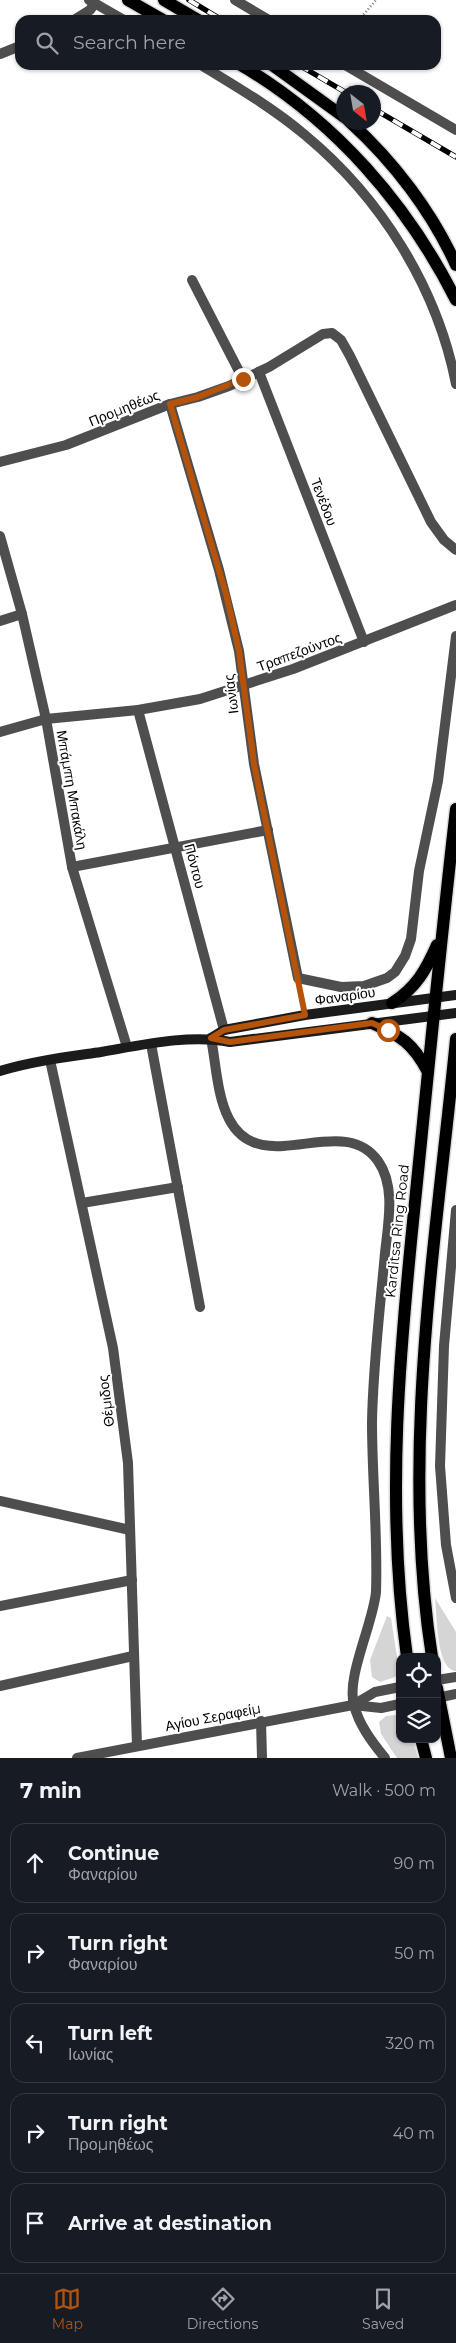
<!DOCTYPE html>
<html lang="en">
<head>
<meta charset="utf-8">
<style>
	body { margin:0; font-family:Montserrat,sans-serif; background:#242831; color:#f1f3f6 }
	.controls { position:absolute; right:15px; bottom:15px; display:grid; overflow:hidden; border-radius:10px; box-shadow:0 1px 4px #0004 }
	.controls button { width:45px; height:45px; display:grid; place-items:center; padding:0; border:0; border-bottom:1px solid #363941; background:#171b24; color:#f1f3f6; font:25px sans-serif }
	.compass { position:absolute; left:336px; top:85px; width:45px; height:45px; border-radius:50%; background:#171b24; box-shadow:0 1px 4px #0004; rotate:149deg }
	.stop { position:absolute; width:15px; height:15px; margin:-11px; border:4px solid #b45309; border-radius:50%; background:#fff }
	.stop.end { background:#b45309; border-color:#fff; box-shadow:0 1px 5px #0008 }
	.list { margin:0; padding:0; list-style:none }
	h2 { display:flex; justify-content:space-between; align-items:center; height:65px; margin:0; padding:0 20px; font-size:21px }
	h2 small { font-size:16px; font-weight:400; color:#9ea1a6 }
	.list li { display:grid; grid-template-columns:32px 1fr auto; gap:15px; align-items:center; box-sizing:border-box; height:80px; margin:0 10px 10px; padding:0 10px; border:1px solid #363941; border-radius:15px }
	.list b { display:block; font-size:19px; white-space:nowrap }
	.list p { margin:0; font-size:16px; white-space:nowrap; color:#9ea1a6 }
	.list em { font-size:16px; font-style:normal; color:#9ea1a6 }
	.icon { flex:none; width:28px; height:28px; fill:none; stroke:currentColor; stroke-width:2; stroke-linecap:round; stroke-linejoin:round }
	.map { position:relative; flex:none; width:456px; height:1758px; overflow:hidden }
	.search { position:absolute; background:#171b24; box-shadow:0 1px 4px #0004; left:15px; right:15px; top:15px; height:55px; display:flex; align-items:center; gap:12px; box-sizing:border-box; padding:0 18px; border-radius:15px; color:#9ea1a6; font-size:19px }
	.sheet { height:515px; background:#171b24 }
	nav { display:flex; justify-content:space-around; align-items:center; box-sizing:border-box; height:70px; border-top:1px solid #363941; background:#171b24; font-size:14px; color:#9ea1a6 }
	nav a { display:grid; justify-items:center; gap:2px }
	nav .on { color:#b45309 }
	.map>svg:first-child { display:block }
	.green { fill:#d5d5d5 }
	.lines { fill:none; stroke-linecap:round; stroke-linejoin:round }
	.primary-casing { stroke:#dbdbdb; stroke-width:15 }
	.path { stroke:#707070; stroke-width:2.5; stroke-dasharray:1 2.5; stroke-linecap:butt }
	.minor { stroke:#4e4e4e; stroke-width:10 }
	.tertiary { stroke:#4e4e4e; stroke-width:10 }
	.secondary { stroke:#1b1b1b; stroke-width:10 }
	.primary { stroke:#000; stroke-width:12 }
	.rail-casing { stroke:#000; stroke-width:5.5 }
	.rail { stroke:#fff; stroke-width:4; stroke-dasharray:11; stroke-linecap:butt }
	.route { stroke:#b45309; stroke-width:6 }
	.labels { text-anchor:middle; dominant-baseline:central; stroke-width:4; stroke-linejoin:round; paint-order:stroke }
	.street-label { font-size:14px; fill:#000; stroke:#fff }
</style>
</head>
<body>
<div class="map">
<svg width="456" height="1758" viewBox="0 0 456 1758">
	<rect width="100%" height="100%" fill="#fff"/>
	<!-- green -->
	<g class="green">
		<path d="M435 1598 456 1632V1671C436 1670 437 1615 435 1598Z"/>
		<path d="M387 1616 391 1618 398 1663V1674L395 1677 380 1682 372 1677 370 1660Z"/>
		<path d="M395 1715 400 1716V1739H413L418 1758H397L381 1734 379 1722 386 1716Z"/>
	</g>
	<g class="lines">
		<defs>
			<g id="primary">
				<path d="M128 0 163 20"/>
				<path d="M164 0 198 20"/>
				<path d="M241 65C335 121 407 203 456 300"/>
				<path d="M272 65 344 117"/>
				<path d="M350 122C394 162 432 212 456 265"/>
				<path d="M392 1003C416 988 426 970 437 945"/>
				<path d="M372 1023C401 1036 413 1043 428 1072"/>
				<path d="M407 1657C385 1502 400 1346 416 1192 429 1064 441 937 456 809"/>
				<path d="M432 1657C400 1453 436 1242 456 1039"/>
				<path d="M437 1688 451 1758"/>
				<path d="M421 1739 426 1758"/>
			</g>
		</defs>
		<!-- primary casing -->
		<use href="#primary" class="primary-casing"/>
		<!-- path -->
		<g class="path">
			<path d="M359 20 376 0"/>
			<path d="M300 990 303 1004"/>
		</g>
		<!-- minor -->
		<g class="minor">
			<path d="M89 0 124 20"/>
			<path d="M74 20 90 10 95 3"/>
			<path d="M0 54 20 46"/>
			<path d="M201 65C237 87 273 108 305 135 381 198 437 287 456 384"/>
			<path d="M192 280 243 379"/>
			<path d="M259 372 364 642"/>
			<path d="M170 404 219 570 239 651 254 764 298 978 341 987 364 986 387 978 395 972 405 956 411 939 419 871 438 781 456 636"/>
			<path d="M0 462 66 445 170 404 198 397 229 386 269 367 323 334 332 333 341 340 350 356 431 522 444 540 456 550"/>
			<path d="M0 536 22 614 46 719 72 867 127 1047"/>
			<path d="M0 621 22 614"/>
			<path d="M138 710 224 1030"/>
			<path d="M0 732 46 719 138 710 200 699 293 669 456 605"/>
			<path d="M72 867 268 830"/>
			<path d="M211 1038C216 1064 217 1096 229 1119 261 1181 342 1110 378 1161 396 1186 388 1224 385 1253 380 1309 373 1366 372 1422 372 1479 378 1536 376 1592 373 1624 346 1677 354 1705 359 1725 372 1742 385 1758"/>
			<path d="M151 1044 200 1307"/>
			<path d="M50 1060 113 1348 128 1463 137 1746"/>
			<path d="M82 1203 178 1187"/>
			<path d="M456 1210 444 1346 440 1466 446 1545 456 1598"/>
			<path d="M0 1501 130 1530"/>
			<path d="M0 1606 132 1580"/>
			<path d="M437 1680 456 1677"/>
			<path d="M0 1686 133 1656"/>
			<path d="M437 1698 456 1694"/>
			<path d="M353 1705 375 1692 400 1687"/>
			<path d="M261 1721 262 1758"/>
			<path d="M77 1758 353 1705 381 1708 400 1704"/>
		</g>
		<!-- tertiary -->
		<g class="tertiary">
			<path d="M235 0 269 20"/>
			<path d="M345 65 456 130"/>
		</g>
		<!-- secondary -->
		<g class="secondary">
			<path d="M211 1038 224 1030 305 1015 456 995"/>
			<path d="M0 1071C33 1061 67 1057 101 1052 142 1045 189 1034 230 1042L456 1013"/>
		</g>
		<!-- primary -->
		<use href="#primary" class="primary"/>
		<defs>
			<g id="rail">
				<path d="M189 0 222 20"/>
				<path d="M299 65 345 92"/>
				<path d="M374 109 456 157"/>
			</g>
		</defs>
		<!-- rail casing -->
		<use href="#rail" class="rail-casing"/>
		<!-- rail -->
		<use href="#rail" class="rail"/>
	</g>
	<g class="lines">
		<!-- route -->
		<path class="route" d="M243 379 198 397 170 404 226 594 239 651 254 764 305 1015 224 1030 211 1038 230 1042 372 1023 388 1030"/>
	</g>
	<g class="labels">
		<!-- street labels -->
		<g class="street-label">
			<text transform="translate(124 408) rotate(-22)">Προμηθέως</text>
			<text transform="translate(324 502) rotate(69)">Τενέδου</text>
			<text transform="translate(299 652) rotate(-20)">Τραπεζούντος</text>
			<text transform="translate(231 694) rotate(-97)">Ιωνίας</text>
			<text transform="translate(72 790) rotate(80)">Μπάμπη Μπακάλη</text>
			<text transform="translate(195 866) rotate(75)">Πόντου</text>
			<text transform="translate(345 996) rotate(-8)">Φαναρίου</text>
			<text transform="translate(397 1231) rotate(-84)">Karditsa Ring Road</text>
			<text transform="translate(106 1401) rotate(-97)">Θέμιδος</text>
			<text transform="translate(213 1717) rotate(-11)">Αγίου Σεραφείμ</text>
		</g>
	</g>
</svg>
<div class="controls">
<button><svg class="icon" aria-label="locate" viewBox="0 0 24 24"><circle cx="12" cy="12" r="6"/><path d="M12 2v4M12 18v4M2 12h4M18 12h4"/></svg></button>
<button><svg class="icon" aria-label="layers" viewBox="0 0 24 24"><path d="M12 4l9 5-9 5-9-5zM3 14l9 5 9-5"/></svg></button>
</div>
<svg class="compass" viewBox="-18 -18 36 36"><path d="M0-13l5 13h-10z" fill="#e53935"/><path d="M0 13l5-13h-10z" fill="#9ea1a6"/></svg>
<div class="stop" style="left:388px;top:1030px"></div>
<div class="stop end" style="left:243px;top:379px"></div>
<div class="search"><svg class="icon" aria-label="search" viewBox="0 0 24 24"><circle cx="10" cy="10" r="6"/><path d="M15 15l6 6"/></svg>Search here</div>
</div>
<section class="sheet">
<h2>7 min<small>Walk · 500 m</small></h2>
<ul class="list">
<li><svg class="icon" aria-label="ahead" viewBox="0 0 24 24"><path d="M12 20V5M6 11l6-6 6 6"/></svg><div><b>Continue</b><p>Φαναρίου</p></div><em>90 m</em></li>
<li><svg class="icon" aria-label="right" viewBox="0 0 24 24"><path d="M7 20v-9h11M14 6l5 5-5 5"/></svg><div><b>Turn right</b><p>Φαναρίου</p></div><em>50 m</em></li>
<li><svg class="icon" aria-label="left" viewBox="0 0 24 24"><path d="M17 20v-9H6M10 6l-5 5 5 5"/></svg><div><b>Turn left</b><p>Ιωνίας</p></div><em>320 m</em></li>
<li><svg class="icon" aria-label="right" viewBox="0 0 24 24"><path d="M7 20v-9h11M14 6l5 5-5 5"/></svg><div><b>Turn right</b><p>Προμηθέως</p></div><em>40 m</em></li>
<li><svg class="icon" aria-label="arrive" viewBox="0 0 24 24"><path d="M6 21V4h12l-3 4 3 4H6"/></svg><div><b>Arrive at destination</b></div></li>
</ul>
</section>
<nav>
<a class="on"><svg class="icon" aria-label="map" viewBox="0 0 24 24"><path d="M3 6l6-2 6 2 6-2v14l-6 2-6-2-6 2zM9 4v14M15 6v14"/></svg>Map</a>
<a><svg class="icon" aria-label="directions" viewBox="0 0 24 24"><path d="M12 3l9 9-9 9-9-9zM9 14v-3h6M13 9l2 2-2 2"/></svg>Directions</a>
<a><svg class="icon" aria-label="saved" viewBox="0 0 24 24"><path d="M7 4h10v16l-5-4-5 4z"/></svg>Saved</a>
</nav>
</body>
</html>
